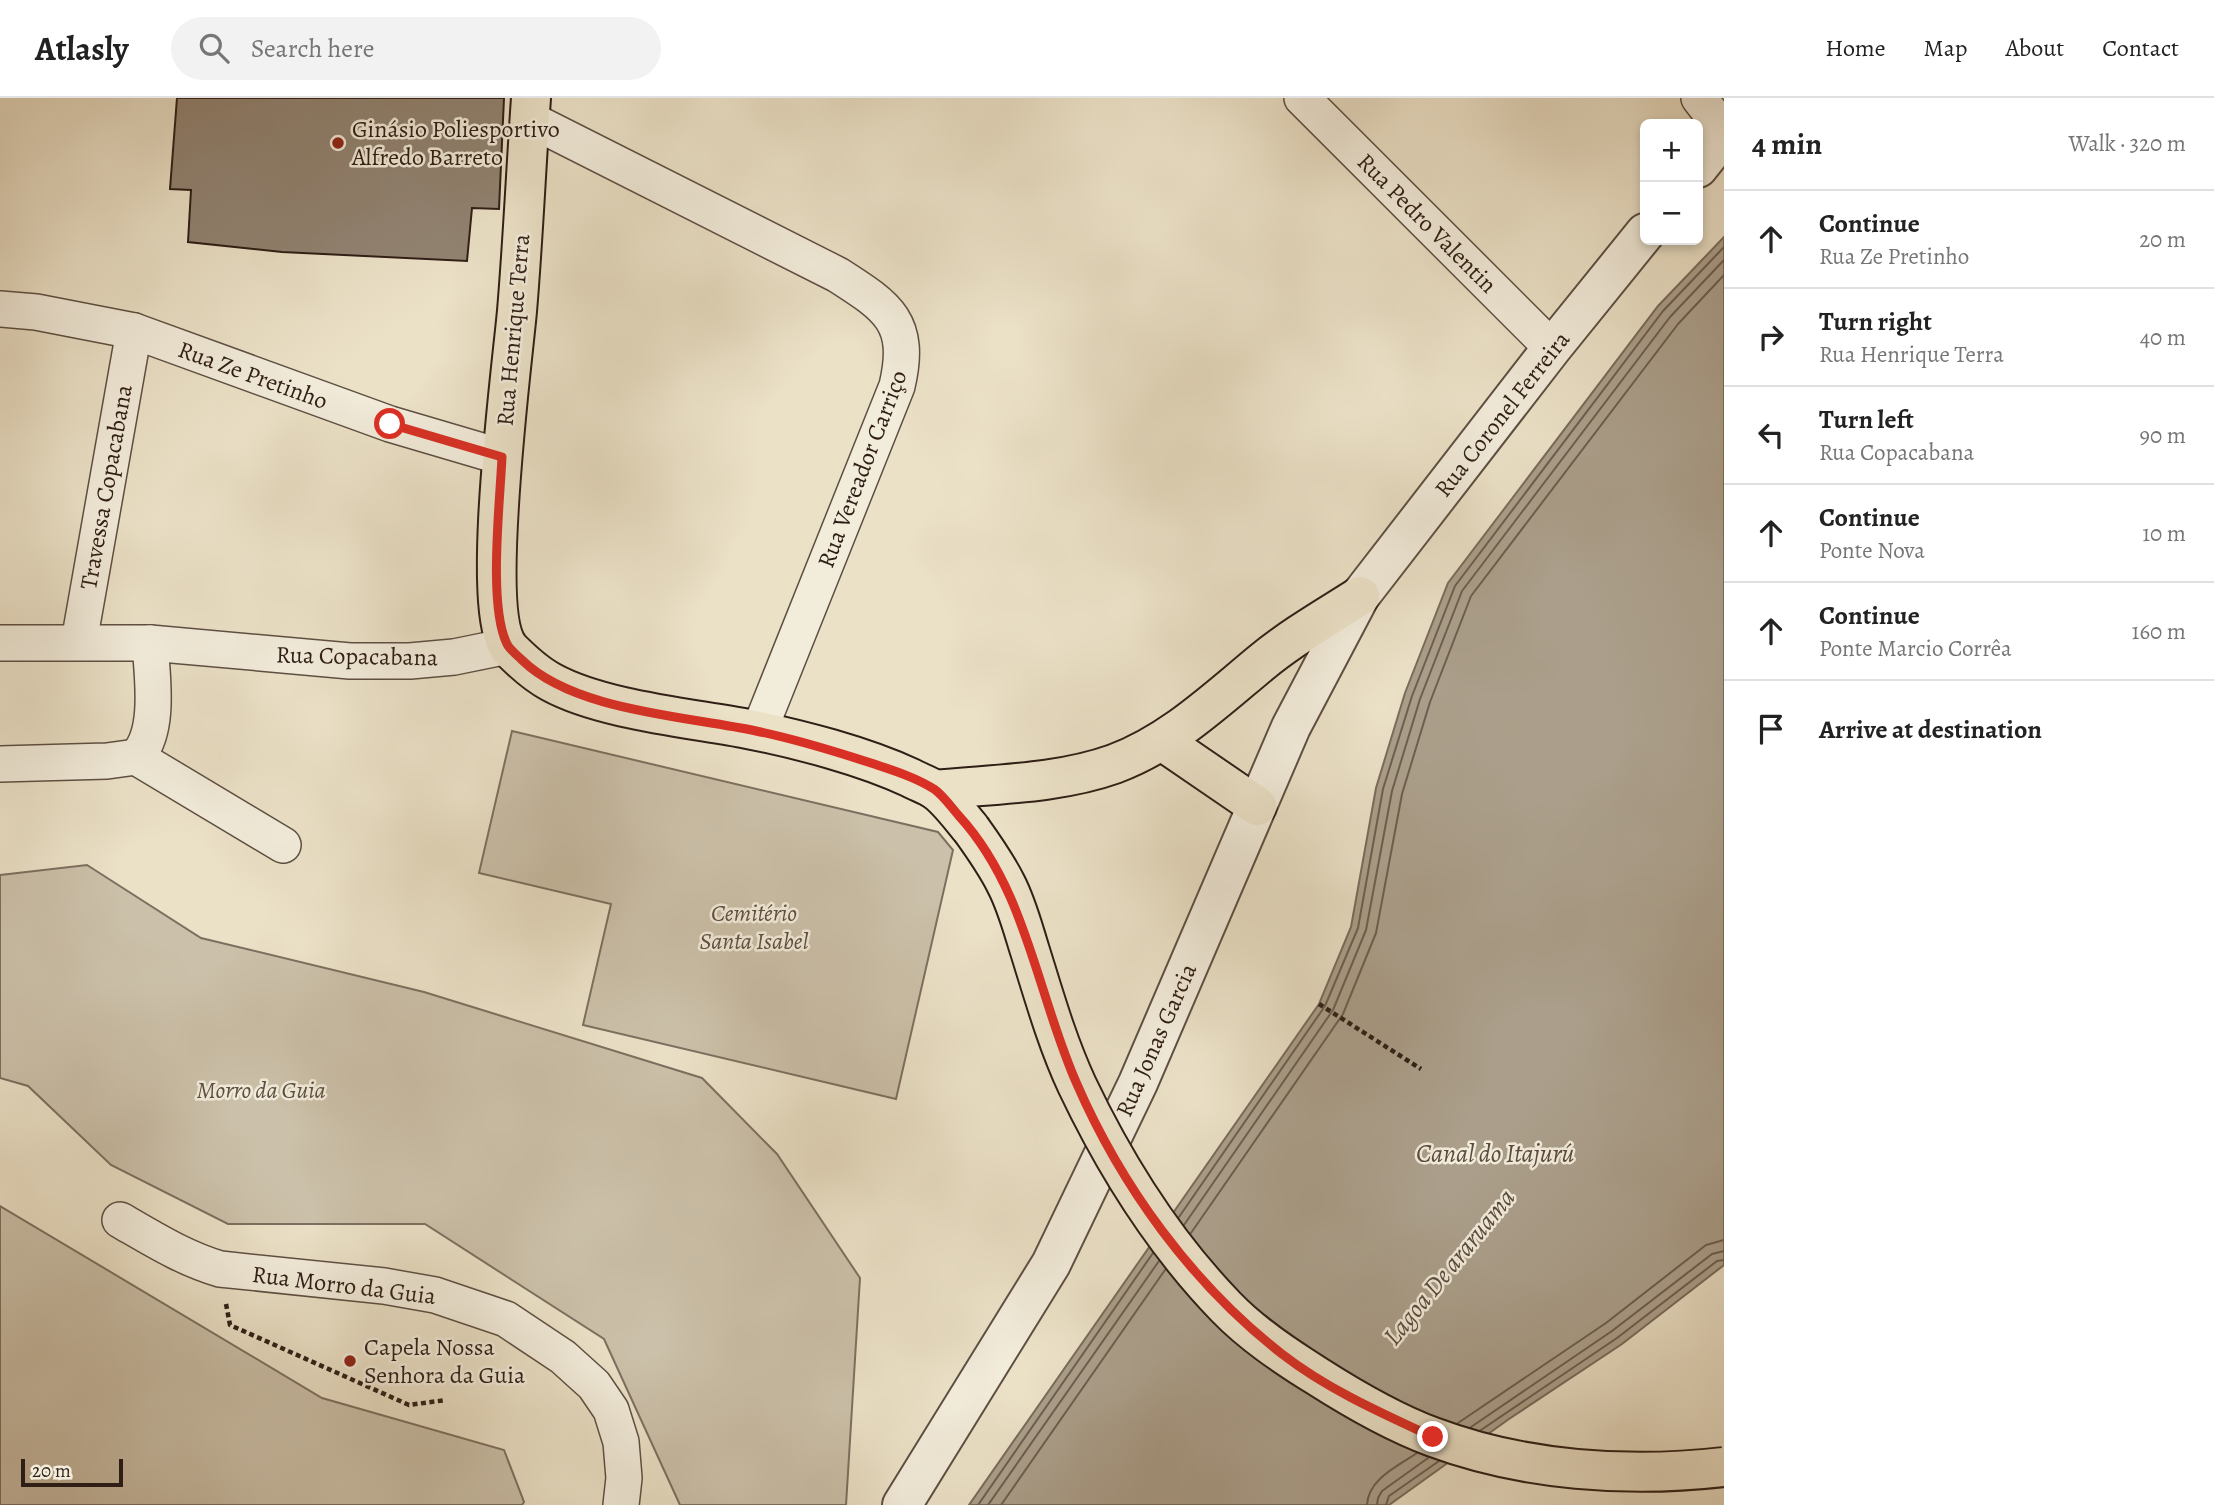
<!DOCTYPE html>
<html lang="en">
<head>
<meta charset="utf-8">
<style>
	body { margin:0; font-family:Alegreya,serif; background:#f2f2f2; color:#222 }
	.controls { position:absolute; right:21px; top:21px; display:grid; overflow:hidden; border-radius:10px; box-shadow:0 4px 10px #0003 }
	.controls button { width:63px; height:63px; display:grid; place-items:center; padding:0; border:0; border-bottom:2px solid #e0e0e0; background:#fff; color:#222; font:35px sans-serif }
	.scale { position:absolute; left:21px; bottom:18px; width:102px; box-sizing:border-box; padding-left:7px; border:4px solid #2f1e16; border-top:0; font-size:19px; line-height:24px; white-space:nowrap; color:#2f1e16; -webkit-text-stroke:5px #f2ecdb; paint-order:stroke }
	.stop { position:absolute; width:21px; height:21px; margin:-16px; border:5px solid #d93025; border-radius:50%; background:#fff }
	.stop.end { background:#d93025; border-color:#fff; box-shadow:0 2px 7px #0008 }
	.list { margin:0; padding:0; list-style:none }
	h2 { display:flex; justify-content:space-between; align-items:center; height:91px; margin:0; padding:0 28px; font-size:30px }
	h2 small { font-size:23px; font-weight:400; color:#767676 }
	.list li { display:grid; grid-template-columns:46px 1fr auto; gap:21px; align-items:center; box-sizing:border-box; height:98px; padding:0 28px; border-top:2px solid #e0e0e0 }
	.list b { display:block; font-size:26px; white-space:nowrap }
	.list p { margin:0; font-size:23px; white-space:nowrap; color:#767676 }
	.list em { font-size:23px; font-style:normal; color:#767676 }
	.icon { flex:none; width:38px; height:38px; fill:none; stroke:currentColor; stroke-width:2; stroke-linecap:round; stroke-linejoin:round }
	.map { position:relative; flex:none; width:1724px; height:1407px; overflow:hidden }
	header { display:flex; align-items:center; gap:42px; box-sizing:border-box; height:98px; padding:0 35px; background:#fff; border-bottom:2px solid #e0e0e0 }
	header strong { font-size:33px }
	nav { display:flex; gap:38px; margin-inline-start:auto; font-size:24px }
	.search { width:490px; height:63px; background:#f2f2f2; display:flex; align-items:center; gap:18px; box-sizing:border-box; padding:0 24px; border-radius:38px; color:#767676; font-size:26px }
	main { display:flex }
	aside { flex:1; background:#fff }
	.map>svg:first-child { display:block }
	.green { fill:#cbc0a9; stroke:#7d6f60; stroke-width:2 }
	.water { fill:#ab9f8b; stroke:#796b5c; stroke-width:2 }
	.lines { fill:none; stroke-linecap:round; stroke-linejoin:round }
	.shore { stroke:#6d5e50; stroke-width:2 }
	.building { fill:#918372; stroke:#2f1e16; stroke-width:2 }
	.minor-casing { stroke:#5e4f42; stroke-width:38 }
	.tertiary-casing { stroke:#5e4f42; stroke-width:42 }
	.primary-casing { stroke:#2f1e16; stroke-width:42 }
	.path { stroke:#2f1e16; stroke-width:4.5; stroke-dasharray:5 3.5; stroke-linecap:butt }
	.minor { stroke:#f2ecdb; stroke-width:35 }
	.tertiary { stroke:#f2ecdb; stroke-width:38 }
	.primary { stroke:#ebe1c7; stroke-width:38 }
	.primary-bridge-casing { stroke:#2f1e16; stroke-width:42; stroke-linecap:butt }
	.primary-bridge { stroke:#ebe1c7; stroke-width:38 }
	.route { stroke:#d93025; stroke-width:9 }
	.poi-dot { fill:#8f2418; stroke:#f2ecdb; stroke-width:2.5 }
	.labels { text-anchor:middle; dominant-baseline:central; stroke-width:5; stroke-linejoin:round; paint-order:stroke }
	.poi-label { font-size:24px; fill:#2f1e16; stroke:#f2ecdb; text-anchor:start }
	.street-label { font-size:24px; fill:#2f1e16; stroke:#f2ecdb }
	.park-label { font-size:24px; font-style:italic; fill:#5e4f42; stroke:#f2ecdb }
	.water-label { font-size:26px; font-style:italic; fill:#5a4b3f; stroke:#f2ecdb }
</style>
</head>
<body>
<header>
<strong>Atlasly</strong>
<div class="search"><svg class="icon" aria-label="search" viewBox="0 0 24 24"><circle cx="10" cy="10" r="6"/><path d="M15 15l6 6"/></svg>Search here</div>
<nav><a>Home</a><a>Map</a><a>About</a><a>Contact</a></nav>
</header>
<main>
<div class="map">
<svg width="1724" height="1407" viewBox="0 0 1724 1407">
	<rect width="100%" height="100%" fill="#ebe1c7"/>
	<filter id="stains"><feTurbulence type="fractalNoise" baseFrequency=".00286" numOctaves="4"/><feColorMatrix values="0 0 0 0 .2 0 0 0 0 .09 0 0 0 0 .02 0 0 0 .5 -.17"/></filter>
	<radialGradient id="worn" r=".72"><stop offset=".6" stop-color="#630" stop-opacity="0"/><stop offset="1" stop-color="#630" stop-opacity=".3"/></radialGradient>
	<!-- green -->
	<g class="green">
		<path d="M512 633 938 734 953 752 896 1001 583 927 611 806 479 775Z"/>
		<path d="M87 767 201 840 424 894 702 980 777 1056 860 1180 846 1407H680L604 1241 425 1126H228L111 1067 28 988 0 980V777Z"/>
		<path d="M0 1108 322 1300 504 1352 524 1404 522 1407H0Z"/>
	</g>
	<!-- water -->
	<path class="water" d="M1724 139V1167L1622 1246 1509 1321 1389 1407H969L1319 906 1351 829 1376 690 1405 595 1448 485 1658 208Z"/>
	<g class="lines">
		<!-- shore -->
		<g class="shore">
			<path d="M1179 1119 1325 908 1358 830 1383 691 1412 598 1455 488 1663 213 1724 149"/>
			<path d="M1184 1127 1333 912 1366 832 1392 693 1420 601 1462 493 1670 219 1724 162"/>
			<path d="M1191 1135 1343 916 1376 835 1402 696 1430 604 1471 498 1678 226 1724 177"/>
			<path d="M1458 1325 1606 1225 1706 1147 1724 1142"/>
			<path d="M1471 1329 1612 1233 1712 1156 1724 1153"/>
			<path d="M1481 1332 1617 1240 1717 1163 1724 1162"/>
			<path d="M978 1407 1153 1155"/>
			<path d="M988 1407 1159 1163"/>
			<path d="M1001 1407 1165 1172"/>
			<path d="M1367 1407C1368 1381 1398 1368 1417 1355"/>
			<path d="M1377 1407 1378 1400 1382 1393 1428 1360"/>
			<path d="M1386 1407 1389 1398 1439 1363"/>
		</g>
	</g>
	<!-- building -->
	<path class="building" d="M177 0H504L499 111 472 110 467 163 282 154 188 144 191 92 170 91Z"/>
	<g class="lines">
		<defs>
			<g id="minor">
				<path d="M1302 0 1552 250"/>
				<path d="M1699 0 1724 32"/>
				<path d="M529 21 838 177C888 209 912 224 897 288L759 633"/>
				<path d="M0 211 36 214 134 233 390 326 502 359"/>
				<path d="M79 544 134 233"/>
				<path d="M0 545H150L350 563H410L454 559 508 548"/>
				<path d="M136 659 283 747"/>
				<path d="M136 659C161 635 152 577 150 545"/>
				<path d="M0 666 107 663 136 659"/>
				<path d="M120 1122C153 1141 183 1160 220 1171L384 1188 435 1197 506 1221 563 1259 594 1287 611 1312 621 1344 624 1380 621 1407"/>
			</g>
			<g id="tertiary">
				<path d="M1698 70 1724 37"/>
				<path d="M902 1407 1051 1166 1138 985 1291 629 1360 498 1552 250 1645 135"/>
			</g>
			<g id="primary">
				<path d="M531 0C526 71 523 142 517 213 512 269 479 514 510 551 522 563 536 576 551 584 602 612 690 620 748 631 799 641 864 658 911 680 918 684 928 687 935 692 948 701 960 718 971 731"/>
				<path d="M1162 643 1257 708"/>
				<path d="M935 692C994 686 1058 686 1114 666 1171 645 1216 602 1262 564 1292 539 1327 519 1360 498"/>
			</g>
		</defs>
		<!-- minor casing -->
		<use href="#minor" class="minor-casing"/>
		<!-- tertiary casing -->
		<use href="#tertiary" class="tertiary-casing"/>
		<!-- primary casing -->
		<use href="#primary" class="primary-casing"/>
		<!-- path -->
		<g class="path">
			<path d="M1319 906 1421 971"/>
			<path d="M226 1206 230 1227 409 1307 446 1302"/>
		</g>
		<!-- minor -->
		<use href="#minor" class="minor"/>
		<!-- tertiary -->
		<use href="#tertiary" class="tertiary"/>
		<!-- primary -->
		<use href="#primary" class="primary"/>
		<defs>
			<path id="primary-bridge" d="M971 731C984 749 996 766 1006 786 1017 807 1023 831 1030 853 1044 898 1057 944 1077 987 1115 1067 1164 1145 1226 1209 1252 1236 1285 1258 1317 1278 1353 1301 1392 1324 1433 1339 1524 1373 1628 1380 1724 1369"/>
		</defs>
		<!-- primary-bridge casing -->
		<use href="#primary-bridge" class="primary-bridge-casing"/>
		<!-- primary-bridge -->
		<use href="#primary-bridge" class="primary-bridge"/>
	</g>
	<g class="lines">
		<!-- route -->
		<path class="route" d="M390 326 502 359C500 404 488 508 507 546 510 552 517 557 522 562 574 613 686 618 756 633 795 641 834 653 871 665 892 672 915 679 934 691 943 697 951 709 959 718 1026 791 1037 895 1076 984 1121 1088 1192 1186 1282 1256 1327 1291 1381 1315 1433 1339"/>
	</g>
	<!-- markers -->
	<g class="poi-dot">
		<circle cx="338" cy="45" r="7"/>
		<circle cx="350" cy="1263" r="7"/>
	</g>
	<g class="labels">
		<!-- poi labels -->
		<g class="poi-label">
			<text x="352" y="31">Ginásio Poliesportivo<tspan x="352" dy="28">Alfredo Barreto</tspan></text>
			<text x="364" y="1249">Capela Nossa<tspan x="364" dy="28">Senhora da Guia</tspan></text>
		</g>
		<!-- street labels -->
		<g class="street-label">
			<text transform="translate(1427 125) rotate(45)">Rua Pedro Valentin</text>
			<text transform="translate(513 232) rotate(-85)">Rua Henrique Terra</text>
			<text transform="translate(253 277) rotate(20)">Rua Ze Pretinho</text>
			<text transform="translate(1502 316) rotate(-52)">Rua Coronel Ferreira</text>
			<text transform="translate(862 371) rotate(-69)">Rua Vereador Carriço</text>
			<text transform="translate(106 389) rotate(-80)">Travessa Copacabana</text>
			<text transform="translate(357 558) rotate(1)">Rua Copacabana</text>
			<text transform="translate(1156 942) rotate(-66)">Rua Jonas Garcia</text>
			<text transform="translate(344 1187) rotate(7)">Rua Morro da Guia</text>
		</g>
		<!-- park labels -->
		<g class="park-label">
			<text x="754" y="815">Cemitério<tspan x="754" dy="28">Santa Isabel</tspan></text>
			<text x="261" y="992">Morro da Guia</text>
		</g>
		<!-- water labels -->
		<g class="water-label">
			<text x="1495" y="1055">Canal do Itajurú</text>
			<text transform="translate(1449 1169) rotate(-51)">Lagoa De araruama</text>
		</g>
	</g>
	<rect width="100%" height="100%" filter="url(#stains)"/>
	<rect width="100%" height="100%" fill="url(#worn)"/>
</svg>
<div class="controls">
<button>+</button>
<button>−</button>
</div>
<div class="scale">20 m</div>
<div class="stop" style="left:390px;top:326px"></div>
<div class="stop end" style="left:1433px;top:1339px"></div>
</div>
<aside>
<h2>4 min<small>Walk · 320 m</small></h2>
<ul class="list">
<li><svg class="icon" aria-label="ahead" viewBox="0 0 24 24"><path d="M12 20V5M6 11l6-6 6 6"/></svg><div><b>Continue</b><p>Rua Ze Pretinho</p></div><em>20 m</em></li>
<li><svg class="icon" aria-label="right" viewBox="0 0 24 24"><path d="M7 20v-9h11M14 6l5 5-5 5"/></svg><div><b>Turn right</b><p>Rua Henrique Terra</p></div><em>40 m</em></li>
<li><svg class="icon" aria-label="left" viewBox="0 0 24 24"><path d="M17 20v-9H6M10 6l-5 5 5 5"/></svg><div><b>Turn left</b><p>Rua Copacabana</p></div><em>90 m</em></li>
<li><svg class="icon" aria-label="ahead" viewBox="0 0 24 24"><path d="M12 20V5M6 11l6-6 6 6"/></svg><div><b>Continue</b><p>Ponte Nova</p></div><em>10 m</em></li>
<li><svg class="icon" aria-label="ahead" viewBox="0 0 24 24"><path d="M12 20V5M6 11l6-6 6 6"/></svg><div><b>Continue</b><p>Ponte Marcio Corrêa</p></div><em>160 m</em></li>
<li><svg class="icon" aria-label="arrive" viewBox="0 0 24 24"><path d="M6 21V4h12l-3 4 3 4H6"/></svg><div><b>Arrive at destination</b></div></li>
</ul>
</aside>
</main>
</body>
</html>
